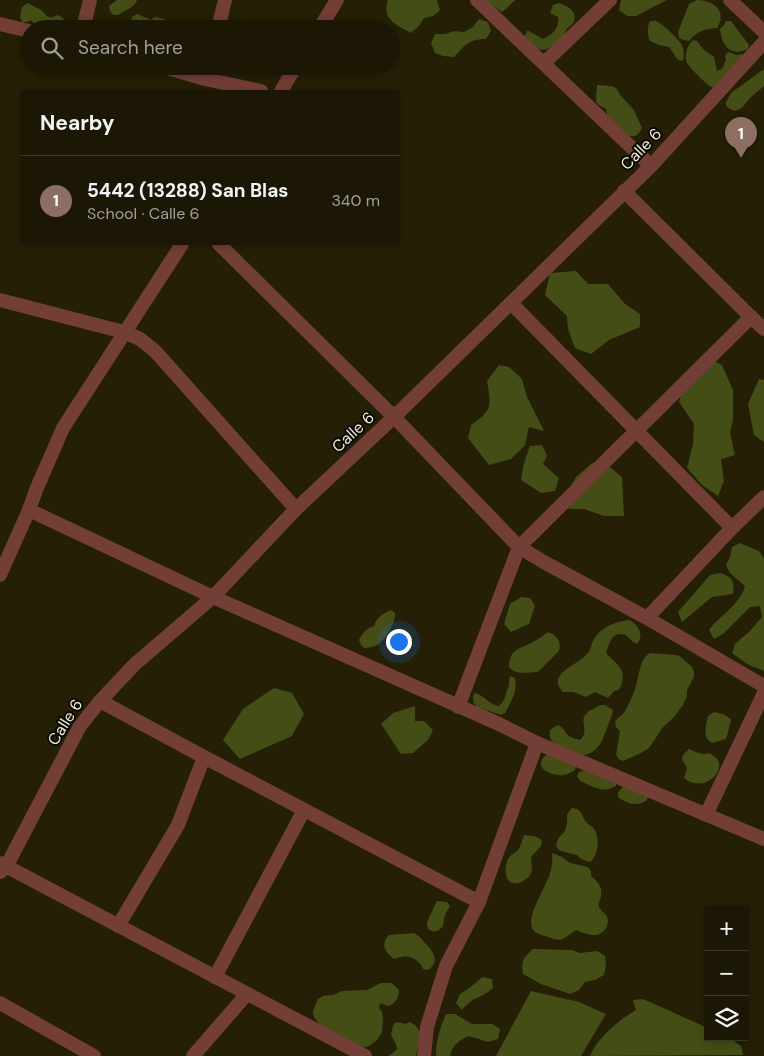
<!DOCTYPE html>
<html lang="en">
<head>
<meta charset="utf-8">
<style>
	body { margin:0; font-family:"DM Sans",sans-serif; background:#25200e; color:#f1f3f6 }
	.controls { position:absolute; right:15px; bottom:15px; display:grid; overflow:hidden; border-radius:0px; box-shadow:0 2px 8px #0003 }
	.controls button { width:45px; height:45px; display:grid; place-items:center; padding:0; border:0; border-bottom:1px solid #3a3626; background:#1c1704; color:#f1f3f6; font:25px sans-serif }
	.you { position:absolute; left:398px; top:641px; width:18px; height:18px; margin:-12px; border:4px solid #fff; border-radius:50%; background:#1a73e8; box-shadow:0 0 0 8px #1a73e833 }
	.badge { display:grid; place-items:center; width:32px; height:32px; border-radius:50%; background:#f39f83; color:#fff; font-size:16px; font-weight:700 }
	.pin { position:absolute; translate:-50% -41px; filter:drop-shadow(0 1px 2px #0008) }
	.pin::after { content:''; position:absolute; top:26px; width:18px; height:15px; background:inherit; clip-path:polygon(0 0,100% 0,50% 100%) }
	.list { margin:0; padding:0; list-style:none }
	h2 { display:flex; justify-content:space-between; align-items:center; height:65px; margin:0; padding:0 20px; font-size:21px }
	h2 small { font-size:16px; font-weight:400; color:#a09f9a }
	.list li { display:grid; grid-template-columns:32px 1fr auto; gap:15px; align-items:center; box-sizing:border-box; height:90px; padding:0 20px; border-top:1px solid #3a3626 }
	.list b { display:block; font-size:19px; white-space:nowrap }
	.list p { margin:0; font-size:16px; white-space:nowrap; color:#a09f9a }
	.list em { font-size:16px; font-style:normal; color:#a09f9a }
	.icon { flex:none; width:28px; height:28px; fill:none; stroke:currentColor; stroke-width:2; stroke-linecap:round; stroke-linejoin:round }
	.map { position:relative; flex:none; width:764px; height:1056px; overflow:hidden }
	.search { position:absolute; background:#1c1704; box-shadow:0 2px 8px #0003; left:20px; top:20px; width:380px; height:55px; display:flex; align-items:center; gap:12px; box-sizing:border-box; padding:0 18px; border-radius:28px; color:#a09f9a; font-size:19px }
	.panel { position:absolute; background:#1c1704; box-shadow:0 2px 8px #0003; left:20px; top:90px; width:380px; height:155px; border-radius:0px }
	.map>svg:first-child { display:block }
	.green { fill:#444d15 }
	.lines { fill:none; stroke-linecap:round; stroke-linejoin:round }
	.street { stroke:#723e36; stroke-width:14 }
	.labels { text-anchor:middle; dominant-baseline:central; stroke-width:4; stroke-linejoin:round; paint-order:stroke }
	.street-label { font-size:16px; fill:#f0ecdc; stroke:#0c0902 }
</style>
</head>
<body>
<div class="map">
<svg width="764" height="1056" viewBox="0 0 764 1056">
	<rect width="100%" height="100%" fill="#251f05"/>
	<!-- green -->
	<g class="green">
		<path d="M117 0H137C134 9 125 9 118 15H113L110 11 109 6Z"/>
		<path d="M388 0H437L440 10 433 16 424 18 419 26 411 33C397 25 381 19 388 0Z"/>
		<path d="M485 0H515L506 9 502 12Z"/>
		<path d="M621 0H667L636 16H627L619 10Z"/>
		<path d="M697 0C713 0 728 11 717 28 704 29 697 31 689 41L684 40 679 38 678 32 680 27 689 4Z"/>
		<path d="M28 3 41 10 48 17H53L57 15C64 17 67 22 65 29H38L31 20 27 22H22L20 17 22 7Z"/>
		<path d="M558 3C565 5 578 10 574 21 573 25 569 26 566 30 565 32 564 34 563 37 561 40 557 42 554 45 543 55 533 47 524 39L527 30 543 39C552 35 560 28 558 17L550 13 553 5Z"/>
		<path d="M137 14 151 20 155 17 164 19V24L159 29H132L131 20 133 16Z"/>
		<path d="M479 19 488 22 491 31 486 39C469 39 465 45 454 57L443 56 435 53 431 43 435 34H445L455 31 464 32 473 27Z"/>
		<path d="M650 21C654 21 655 20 658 22 664 25 679 40 682 45 684 50 684 56 683 61L678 60 669 47 659 45 650 41C647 34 647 28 650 21Z"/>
		<path d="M726 21H731L749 45 748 49C730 57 722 46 720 29L724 25Z"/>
		<path d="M693 40 697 41 703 49 714 57 717 71 722 69 726 60 725 55 728 52 737 55 742 54 745 57 716 88 711 87C705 83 691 69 687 63 684 56 687 45 693 40Z"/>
		<path d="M764 69V86C760 90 755 93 751 97 744 105 738 117 726 106V102L731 93Z"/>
		<path d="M597 85 611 86 616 88 621 96 634 110 642 128C635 144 625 133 616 126 613 124 609 121 608 118 607 115 607 112 606 109L597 104C595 98 597 91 597 85Z"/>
		<path d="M576 271 588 284H608L625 304 640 314V327L609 340 591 354 575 348 568 329 567 316 545 295 550 273Z"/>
		<path d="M704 356 722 365 733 390V420L730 433 735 455 721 459 724 481 718 496 702 485 687 468 693 444 694 424 679 402 690 371Z"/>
		<path d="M499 365 509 367 522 379 527 397 544 431 529 427 525 445 511 459 489 465 468 438 471 425C493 410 491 406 487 381Z"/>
		<path d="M759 379 764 380V442L754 435 748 404Z"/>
		<path d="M542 445 547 456 543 464 559 478 555 491 541 493 521 480 524 463 530 446Z"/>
		<path d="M592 463 610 467 622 477 624 516H604L584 509H569L564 497 576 477Z"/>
		<path d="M740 543 759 551 764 559V671L747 664 732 653 735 644 750 631 762 617 760 606 750 607 723 634 714 639 709 630C720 615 740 605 745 586L730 573 726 565 730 557 732 547Z"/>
		<path d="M720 573C732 577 735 581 733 594L712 597 682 622 678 612 710 575Z"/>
		<path d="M521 597 530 598 535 606 529 624 511 632 504 624 510 604Z"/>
		<path d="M391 610 395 613C396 622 385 641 377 645 373 647 368 648 364 648L361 645 359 640C362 633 367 628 374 626 376 618 383 613 391 610Z"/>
		<path d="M629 620C638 624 645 636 637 644L633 642 626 635C612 631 610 641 606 653 618 666 629 670 619 690L614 691 608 698 595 692 586 697 573 692H563C546 674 576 666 586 655 591 650 590 648 593 641 599 628 615 621 629 620Z"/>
		<path d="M548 632C557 635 562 642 559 651L538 672C529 672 516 676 509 667 510 649 517 650 531 643 537 640 543 636 548 632Z"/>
		<path d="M650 653 676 655 681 657 692 667 694 672V677L687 690V696L683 705 674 717 663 727 649 748 641 753 623 761 619 759 616 755 620 731 616 727 615 722C617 718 620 717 623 714 628 707 632 697 635 689 639 678 639 659 650 653Z"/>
		<path d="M510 676 515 678C518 691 511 702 505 713L501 715 477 707 474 703 473 698 474 693C485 695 489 705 499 706 506 700 505 693 509 686V681Z"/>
		<path d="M274 688 292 693 304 714 292 736 240 759 223 740 243 709Z"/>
		<path d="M600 705H605L613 710 612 715 602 741C598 748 591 755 583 755L554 743C550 739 549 736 550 730L558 725C564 727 564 732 569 736 572 738 577 739 580 740 590 732 579 720 586 714 589 710 596 708 600 705Z"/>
		<path d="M415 706V721H424L433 730 428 740 413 753 401 754 381 724 393 713Z"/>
		<path d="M714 712C721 713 727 715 731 720 729 727 728 733 726 739L712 743C702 737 706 726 708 716Z"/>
		<path d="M689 749C694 751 699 754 704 754 709 754 707 752 712 755 732 765 706 796 684 778L687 768 682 759 683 755Z"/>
		<path d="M549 753 576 766 575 770C570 773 565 776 559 775 551 775 535 769 543 758 544 756 547 755 549 753Z"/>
		<path d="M588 768 616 780V786C603 794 592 786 580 781L577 776 579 772Z"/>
		<path d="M624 786 648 797 646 801C636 807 626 803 618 797V792Z"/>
		<path d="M572 808C582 809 581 814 585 821 587 824 592 826 594 829 600 838 599 855 590 862L581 859 577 855 568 853 559 850 556 846C558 834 564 836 566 827 568 823 567 819 567 814Z"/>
		<path d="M524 835C531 836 537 835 542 841L541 846 531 857C531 862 533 868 531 873 530 876 528 877 526 879 510 891 502 877 507 861 509 855 514 854 518 850 521 846 522 840 524 835Z"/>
		<path d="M552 853 562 857 570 863 588 867 591 871V876C599 883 604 888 600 900 599 902 598 904 599 907 601 912 608 914 608 921 608 922 607 927 606 928 599 940 586 934 576 930 573 932 563 940 560 940 556 940 549 937 545 936 541 935 537 934 534 931 523 919 547 886 550 873 552 866 553 860 552 853Z"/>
		<path d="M437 901 447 902 450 906C449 908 447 911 446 913 441 923 448 927 434 932 430 930 428 930 427 926 426 921 435 906 437 901Z"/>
		<path d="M414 933C420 936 422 940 427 945 434 953 440 962 428 970L423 969C420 961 411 955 402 957 399 957 397 958 394 959 385 952 380 944 389 935Z"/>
		<path d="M533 949 572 950 580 953 597 951 605 956 606 965 604 975 595 980 585 982 579 990 570 994 541 984 523 974C521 961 523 958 533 949Z"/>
		<path d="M483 977 492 979 493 988C481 999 473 996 462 1010L456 1003 460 994C470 989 474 983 483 977Z"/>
		<path d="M381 983H392L399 990C399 997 396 1003 389 1006L380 1003 379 1008 382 1012 383 1017 382 1032 377 1040 369 1046 365 1047 355 1045 320 1025 314 1017 313 1012 316 1003 318 999 323 996 333 995 342 991 367 990Z"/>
		<path d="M531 991 579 1002 606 1014 581 1056H496Z"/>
		<path d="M643 999 708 1028V1037C723 1037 729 1037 741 1046L743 1055 590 1056C598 1037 618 1021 636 1010L633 1000Z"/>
		<path d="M446 1014H455L472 1024H492L500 1029 498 1039 488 1042 469 1036C459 1040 452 1045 450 1056H436C436 1041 440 1028 446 1014Z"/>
		<path d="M396 1022 406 1024 410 1022 415 1025 421 1033 416 1056H388L394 1052 397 1049 396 1044 391 1035 393 1026Z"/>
	</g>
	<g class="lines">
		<!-- street -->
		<g class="street">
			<path d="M477 0 651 166"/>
			<path d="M730 0 764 32"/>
			<path d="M0 24 29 31"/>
			<path d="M83 29 90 0"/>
			<path d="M218 29 225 0"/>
			<path d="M319 29 337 0"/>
			<path d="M544 63 610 0"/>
			<path d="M161 66 205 79 261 91"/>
			<path d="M281 91 296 66"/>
			<path d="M624 191 751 317 764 329"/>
			<path d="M219 244 394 417 519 547 542 561 647 618 764 686"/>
			<path d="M0 300 124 332 140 339 155 351 296 509"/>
			<path d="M511 303 732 528"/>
			<path d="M29 510 213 597 499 724 537 743 764 839"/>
			<path d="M0 575 29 510 36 490 63 428 182 244"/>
			<path d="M647 618 732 528 764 497"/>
			<path d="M100 701 204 757 479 902"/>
			<path d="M458 707 519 547 751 317"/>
			<path d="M706 815 764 693"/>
			<path d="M0 863 365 1056"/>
			<path d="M0 872 6 867 80 726 100 701 135 664 213 597 296 509 394 417 651 166 764 42"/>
			<path d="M118 926 178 825 204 757"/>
			<path d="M215 977 304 810"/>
			<path d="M0 1003 94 1056"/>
			<path d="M193 1056 247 994"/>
			<path d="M424 1056 427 1027 446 966 479 902 537 743"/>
		</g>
	</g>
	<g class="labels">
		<!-- street labels -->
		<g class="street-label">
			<text transform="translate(641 149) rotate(-46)">Calle 6</text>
			<text transform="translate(353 432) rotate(-43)">Calle 6</text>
			<text transform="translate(65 722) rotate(-58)">Calle 6</text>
		</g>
	</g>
</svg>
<div class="controls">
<button>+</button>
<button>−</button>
<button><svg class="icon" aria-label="layers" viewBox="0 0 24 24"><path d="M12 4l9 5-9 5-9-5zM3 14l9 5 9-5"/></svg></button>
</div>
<div class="you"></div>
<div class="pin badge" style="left:741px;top:158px;background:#8d6e63">1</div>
<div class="search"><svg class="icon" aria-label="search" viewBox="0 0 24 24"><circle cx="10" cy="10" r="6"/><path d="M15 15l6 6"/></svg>Search here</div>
<section class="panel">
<h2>Nearby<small></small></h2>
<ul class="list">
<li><span class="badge" style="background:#8d6e63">1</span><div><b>5442 (13288) San Blas</b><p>School · Calle 6</p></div><em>340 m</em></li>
</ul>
</section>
</div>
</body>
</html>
